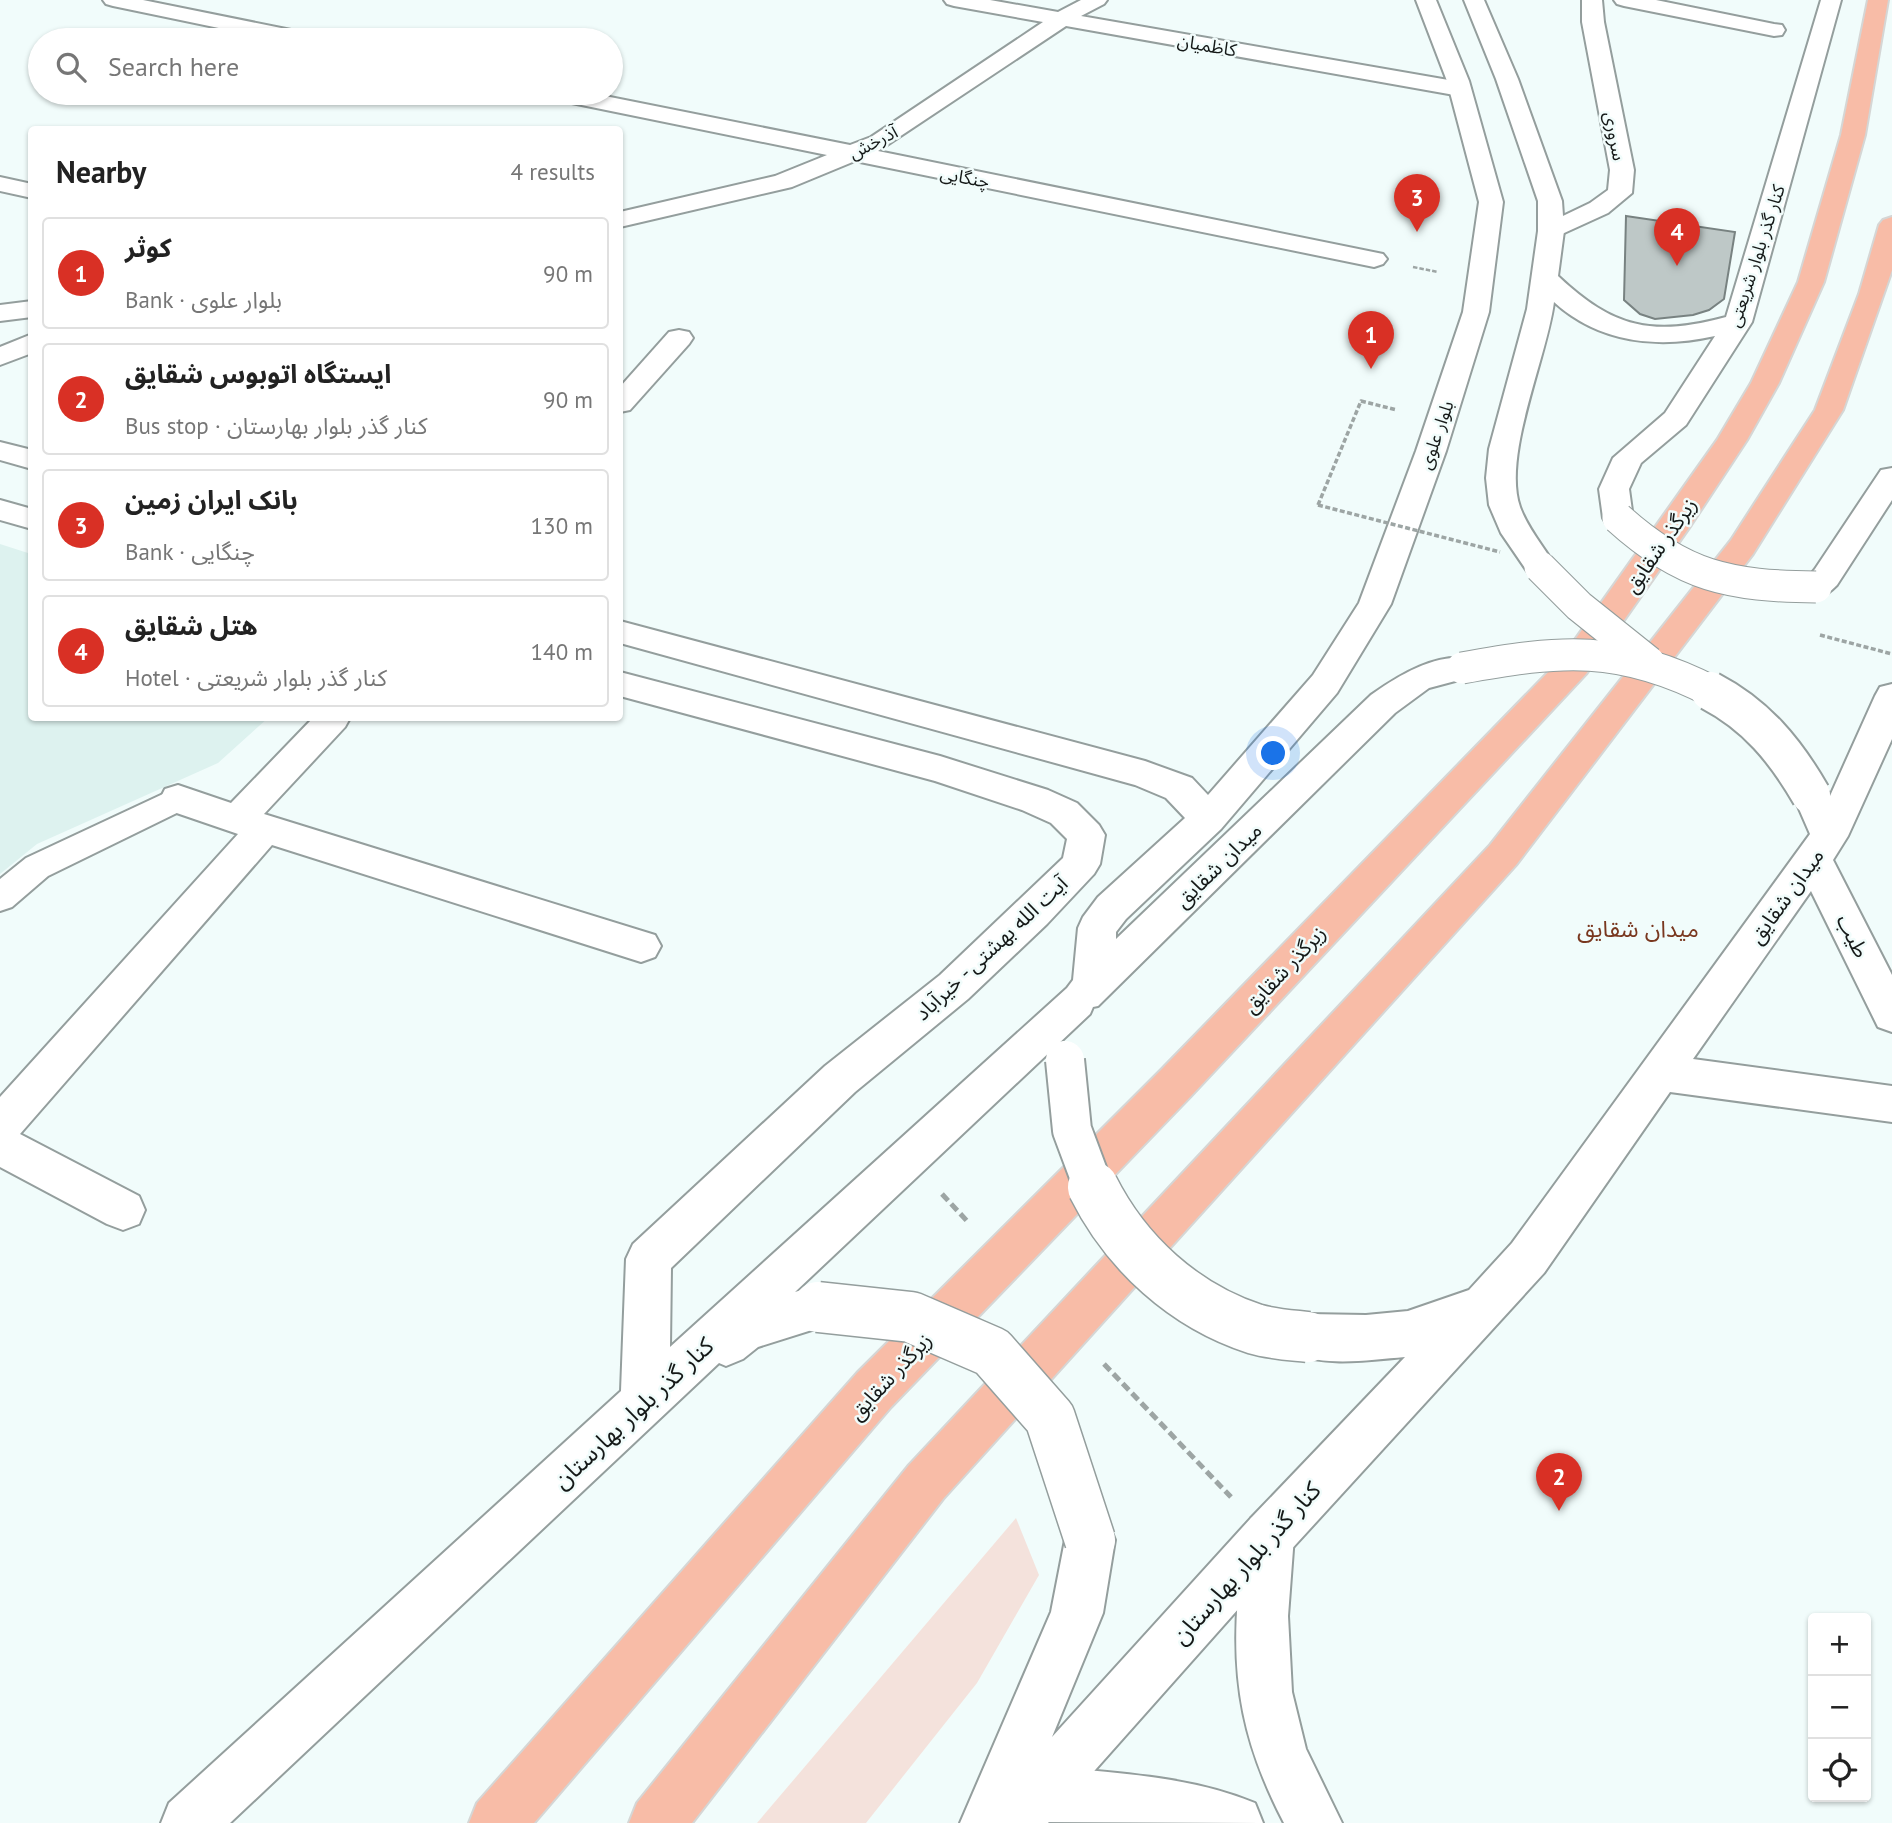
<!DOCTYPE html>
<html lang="en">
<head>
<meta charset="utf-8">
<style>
	body { margin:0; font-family:"PT Sans","Noto Sans Arabic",sans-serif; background:#f6f6f6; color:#222 }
	.controls { position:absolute; right:21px; bottom:21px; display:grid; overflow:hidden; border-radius:7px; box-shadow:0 2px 5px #0004 }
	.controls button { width:63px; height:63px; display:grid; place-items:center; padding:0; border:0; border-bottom:2px solid #e0e0e0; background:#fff; color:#222; font:35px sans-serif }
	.you { position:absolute; left:1274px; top:754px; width:24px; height:24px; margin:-18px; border:5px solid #fff; border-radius:50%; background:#1a73e8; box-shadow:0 0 0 10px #1a73e833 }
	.badge { display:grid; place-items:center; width:46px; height:46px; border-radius:50%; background:#d93025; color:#fff; font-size:23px; font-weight:700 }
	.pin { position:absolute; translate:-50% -58px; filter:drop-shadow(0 2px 4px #0008) }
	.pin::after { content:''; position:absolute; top:37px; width:24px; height:21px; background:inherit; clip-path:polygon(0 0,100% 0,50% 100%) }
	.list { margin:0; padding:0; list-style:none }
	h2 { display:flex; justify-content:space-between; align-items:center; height:91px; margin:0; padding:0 28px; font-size:30px }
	h2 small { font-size:23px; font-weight:400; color:#767676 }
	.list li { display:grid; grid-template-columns:46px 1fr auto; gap:21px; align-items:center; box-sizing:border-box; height:112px; margin:0 14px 14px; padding:0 14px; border:2px solid #e0e0e0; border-radius:7px }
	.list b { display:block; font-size:26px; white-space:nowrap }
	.list p { margin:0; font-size:23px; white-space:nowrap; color:#767676 }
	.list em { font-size:23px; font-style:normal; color:#767676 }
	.icon { flex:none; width:38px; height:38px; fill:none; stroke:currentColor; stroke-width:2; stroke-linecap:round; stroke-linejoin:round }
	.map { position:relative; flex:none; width:1892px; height:1823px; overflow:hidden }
	.search { position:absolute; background:#fff; box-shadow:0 2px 5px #0004; left:28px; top:28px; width:595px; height:77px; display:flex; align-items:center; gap:18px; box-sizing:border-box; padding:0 24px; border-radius:38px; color:#767676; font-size:26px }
	.panel { position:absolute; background:#fff; box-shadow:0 2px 5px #0004; left:28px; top:126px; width:595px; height:595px; border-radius:7px }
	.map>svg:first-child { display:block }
	.built { fill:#ddf2ef }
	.green { fill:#f4e2dc }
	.building { fill:#bec8c7; stroke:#788281; stroke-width:2 }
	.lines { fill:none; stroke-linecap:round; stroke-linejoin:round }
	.lane-casing { stroke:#949e9d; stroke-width:4 }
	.street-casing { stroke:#949e9d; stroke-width:4 }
	.secondary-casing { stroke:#949e9d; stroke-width:4 }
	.primary-casing { stroke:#d5d6d5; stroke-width:4 }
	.path-far2 { stroke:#9da5a4; stroke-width:2.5; stroke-dasharray:4.5 2; stroke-linecap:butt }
	.path-far1 { stroke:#9da5a4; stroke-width:3.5; stroke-dasharray:5 2.5; stroke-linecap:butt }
	.path { stroke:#9da5a4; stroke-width:5; stroke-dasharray:9 4.5; stroke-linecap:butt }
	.lane { fill:#fff; fill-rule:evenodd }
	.street { fill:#fff; fill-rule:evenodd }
	.secondary { fill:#fff; fill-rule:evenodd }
	.primary { fill:#f8bca7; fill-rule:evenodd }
	.secondary-bridge-far2-casing { stroke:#949e9d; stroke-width:33; stroke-linecap:butt }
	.secondary-bridge-far1-casing { stroke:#949e9d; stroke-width:42; stroke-linecap:butt }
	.secondary-bridge-casing { stroke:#949e9d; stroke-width:53; stroke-linecap:butt }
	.path-bridge { stroke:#9da5a4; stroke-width:3.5; stroke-dasharray:5 2.5; stroke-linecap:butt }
	.secondary-bridge-far2 { stroke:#fff; stroke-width:31 }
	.secondary-bridge-far1 { stroke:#fff; stroke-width:38 }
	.secondary-bridge { stroke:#fff; stroke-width:50 }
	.labels { text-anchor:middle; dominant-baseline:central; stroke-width:5; stroke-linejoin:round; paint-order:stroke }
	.far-street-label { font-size:18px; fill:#151918; stroke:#f1fcfb }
	.street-label { font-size:21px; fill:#151918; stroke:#f1fcfb }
	.neighbourhood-label { font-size:23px; fill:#79371f; stroke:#f1fcfb }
	.near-street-label { font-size:24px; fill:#151918; stroke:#f1fcfb }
</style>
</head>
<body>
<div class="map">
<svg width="1892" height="1823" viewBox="0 0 1892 1823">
	<rect width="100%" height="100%" fill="#f1fcfb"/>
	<!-- built -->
	<path class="built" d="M0 544 31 554 32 718H268L218 763 37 844 0 874Z"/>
	<!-- green -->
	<path class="green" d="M1016 1518 1039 1575 977 1683 866 1823H757Z"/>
	<!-- building -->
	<path class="building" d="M1626 216 1735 232 1724 299 1709 310 1693 315 1655 319 1640 314 1624 300Z"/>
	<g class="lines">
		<defs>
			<path id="lane" d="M178 787 189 791 194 799 189 807 48 876 12 907 0 911V879L26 858Z"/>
			<g id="street">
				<path d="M103 0H143L306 33 314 35 317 40H276L113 6 106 4Z"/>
				<path d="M944 0H990L1058 12 1081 0H1107L1104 4 1081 16 1460 82 1468 84 1471 89 1468 94 1460 96 1066 26 878 151 1383 254 1387 259 1383 264 1374 267 855 161 792 187 620 227V212L775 176 827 155 557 100 549 98 546 93H590L850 145 871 137 1043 22 954 6 947 4Z"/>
				<path d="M1582 0H1602L1604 22 1634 170 1632 193 1608 213 1551 239 1542 236 1538 231 1542 226 1590 203 1608 190 1610 170 1582 22Z"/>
				<path d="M1614 0H1656L1774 24 1782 25 1785 30 1782 35 1774 36 1624 6 1617 4Z"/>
				<path d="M0 177 32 184V198L0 191Z"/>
				<path d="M32 301V317L0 321V305Z"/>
				<path d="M679 330 689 332 693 338 689 344 630 410 620 412V387L669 332Z"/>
				<path d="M32 334V353L0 365V347Z"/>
				<path d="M313 718H350L345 727 264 814 655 935 661 946 655 957 641 962 272 845 20 1134 139 1196 145 1210 139 1224 123 1230 107 1224 0 1167V1097L238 834 165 809 160 799 165 789 178 785 231 803Z"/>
				<path d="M1269 1511 1287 1518 1294 1536 1288 1616 1292 1692 1306 1749 1342 1823H1284C1244 1746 1231 1683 1238 1597 1240 1570 1241 1543 1251 1518Z"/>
				<path d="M1040 1766C1112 1773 1187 1775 1255 1803L1263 1823 1040 1822 1020 1814 1012 1794 1020 1774Z"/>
			</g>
			<g id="secondary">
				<path d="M1416 0H1436L1469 81 1503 202 1489 312 1446 451 1391 604 1337 693 1221 829 1126 919 1116 932V939L1371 695C1398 676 1439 650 1474 660L1479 668 1474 676 1429 688 1395 713 1098 1006 1093 1007 1090 1014 795 1292 818 1285 834 1291 841 1307 834 1323 758 1347 743 1359 726 1366 719 1363 230 1823H161L169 1803 621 1391 626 1259 633 1244 825 1066 940 975 1063 858 1067 839 1051 823 1022 810 935 781 620 696V672L940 756 1048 790 1077 803 1099 825 1105 835 1100 864 1094 874 1047 924 968 999 855 1092 671 1268 670 1347 1067 988 1073 980 1078 928 1083 917 1098 897 1185 818 1166 798 1135 785 620 643V621L1145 761 1192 778 1208 795 1313 675 1359 603 1416 451 1463 312 1479 202 1447 81Z"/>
				<path d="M1464 0H1484L1518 79 1562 201 1564 231 1558 276C1613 328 1652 337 1726 317L1821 0H1841L1752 322 1686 425 1641 463 1629 489 1633 518 1629 525 1618 528 1607 525 1603 518 1599 489 1613 458 1665 413 1715 336C1658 349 1599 343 1554 302 1547 357 1502 456 1520 507 1528 529 1544 547 1556 567L1551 574 1540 578 1529 574 1501 533 1489 505 1486 478 1489 449 1527 309 1538 231V201L1496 79Z"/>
				<path d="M0 442 32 450V469L0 460Z"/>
				<path d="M1892 468V500L1837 585C1826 596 1820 599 1805 595L1800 587 1815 569 1881 470Z"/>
				<path d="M0 500 32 509V529L0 520Z"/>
				<path d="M1892 684V739L1848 836 1833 860 1892 975V1032L1878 1027 1811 891 1693 1059 1892 1086V1122L1670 1092 1544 1273 1287 1554 1048 1823H960L1051 1612 1065 1540 1072 1522 1090 1515 1108 1522 1115 1540 1103 1613 1052 1737 1251 1518 1405 1357C1369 1360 1326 1367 1291 1353L1285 1337 1291 1321 1308 1314 1366 1315 1408 1311 1469 1290 1512 1243 1810 834 1793 795 1798 785 1811 781 1824 785 1830 796 1875 696 1880 687Z"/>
			</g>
			<g id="primary">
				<path d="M1868 0H1888L1865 135 1824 282 1779 383 1747 440 1691 525 1586 674 1191 1096 891 1407 534 1823H469L477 1803 857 1373 1161 1070 1562 658 1717 440 1751 383 1798 282 1841 135Z"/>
				<path d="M1892 217V270L1843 410 1753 554 1516 865 943 1499 692 1823H629L637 1803 909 1465 1490 845 1731 540 1815 410 1859 294 1879 225 1883 220Z"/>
			</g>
		</defs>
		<!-- lane casing -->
		<use href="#lane" class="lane-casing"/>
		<!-- street casing -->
		<use href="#street" class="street-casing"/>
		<!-- secondary casing -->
		<use href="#secondary" class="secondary-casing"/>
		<!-- primary casing -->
		<use href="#primary" class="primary-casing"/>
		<!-- path-far2 -->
		<path class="path-far2" d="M1413 267 1438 272"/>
		<!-- path-far1 -->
		<path class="path-far1" d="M1318 505 1361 401 1397 410"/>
		<!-- path -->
		<g class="path">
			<path d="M942 1194 967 1221"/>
			<path d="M1104 1364 1231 1497"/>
		</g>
		<!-- lane -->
		<use href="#lane" class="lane"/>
		<!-- street -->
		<use href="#street" class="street"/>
		<!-- secondary -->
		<use href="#secondary" class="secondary"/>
		<!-- primary -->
		<use href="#primary" class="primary"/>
		<defs>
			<g id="secondary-bridge-far2">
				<path d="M1618 518C1683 577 1730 586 1816 587"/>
				<path d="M1540 567 1579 606 1649 662"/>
				<path d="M1462 668C1561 650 1620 644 1713 692"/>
			</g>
			<g id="secondary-bridge-far1">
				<path d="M1710 691C1756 715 1785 750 1811 795"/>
				<path d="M1065 1060 1072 1130 1094 1189"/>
			</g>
			<g id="secondary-bridge">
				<path d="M1093 1187C1126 1253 1184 1306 1255 1329 1272 1334 1290 1335 1308 1337"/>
				<path d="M818 1307 911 1317 992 1352 1050 1418 1090 1540"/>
			</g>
		</defs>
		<!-- secondary-bridge-far2 casing -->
		<use href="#secondary-bridge-far2" class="secondary-bridge-far2-casing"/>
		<!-- secondary-bridge-far1 casing -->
		<use href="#secondary-bridge-far1" class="secondary-bridge-far1-casing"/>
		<!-- secondary-bridge casing -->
		<use href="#secondary-bridge" class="secondary-bridge-casing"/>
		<!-- path-bridge -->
		<g class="path-bridge">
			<path d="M1318 505 1500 552"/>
			<path d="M1820 635 1892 654"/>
		</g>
		<!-- secondary-bridge-far2 -->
		<use href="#secondary-bridge-far2" class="secondary-bridge-far2"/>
		<!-- secondary-bridge-far1 -->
		<use href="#secondary-bridge-far1" class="secondary-bridge-far1"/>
		<!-- secondary-bridge -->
		<use href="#secondary-bridge" class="secondary-bridge"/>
	</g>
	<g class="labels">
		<!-- far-street labels -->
		<g class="far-street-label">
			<text transform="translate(1207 45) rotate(10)">کاظمیان</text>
			<text transform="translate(1615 136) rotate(79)">سروری</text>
			<text transform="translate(873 142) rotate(-27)">آذرخش</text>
			<text transform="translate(965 177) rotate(11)">چنگایی</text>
			<text transform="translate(1756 256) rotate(-72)">کنار گذر بلوار شریعتی</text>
			<text transform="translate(1436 435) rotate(-71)">بلوار علوی</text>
		</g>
		<!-- street labels -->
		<g class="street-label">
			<text transform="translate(1660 545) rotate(-55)">زیرگذر شقایق</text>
			<text transform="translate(1218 865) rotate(-44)">میدان شقایق</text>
			<text transform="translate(1786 896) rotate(-54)">میدان شقایق</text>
			<text transform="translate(1853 936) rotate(63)">طیب</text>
			<text transform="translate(991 948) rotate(-43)">آیت الله بهشتی - خیرآباد</text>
			<text transform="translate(1284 969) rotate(-47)">زیرگذر شقایق</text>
			<text transform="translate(890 1376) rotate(-47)">زیرگذر شقایق</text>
		</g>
		<!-- neighbourhood labels -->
		<g class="neighbourhood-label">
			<text x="1638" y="928">میدان شقایق</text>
		</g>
		<!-- near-street labels -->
		<g class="near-street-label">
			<text transform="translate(633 1413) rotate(-43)">کنار گذر بلوار بهارستان</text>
			<text transform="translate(1246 1563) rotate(-48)">کنار گذر بلوار بهارستان</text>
		</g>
	</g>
</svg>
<div class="controls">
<button>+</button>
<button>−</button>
<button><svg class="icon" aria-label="locate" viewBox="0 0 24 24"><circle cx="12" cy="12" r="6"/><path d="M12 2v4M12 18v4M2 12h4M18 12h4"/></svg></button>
</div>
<div class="you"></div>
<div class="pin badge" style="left:1371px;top:369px">1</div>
<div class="pin badge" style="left:1559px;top:1511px">2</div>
<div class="pin badge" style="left:1417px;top:232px">3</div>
<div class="pin badge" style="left:1677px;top:266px">4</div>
<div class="search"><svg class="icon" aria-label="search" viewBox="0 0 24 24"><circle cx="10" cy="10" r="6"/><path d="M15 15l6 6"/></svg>Search here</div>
<section class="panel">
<h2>Nearby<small>4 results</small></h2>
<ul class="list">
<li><span class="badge">1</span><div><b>کوثر</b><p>Bank · بلوار علوی</p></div><em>90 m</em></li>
<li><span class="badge">2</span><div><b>ایستگاه اتوبوس شقایق</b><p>Bus stop · کنار گذر بلوار بهارستان</p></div><em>90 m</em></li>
<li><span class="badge">3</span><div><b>بانک ایران زمین</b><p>Bank · چنگایی</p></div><em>130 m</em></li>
<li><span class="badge">4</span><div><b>هتل شقایق</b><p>Hotel · کنار گذر بلوار شریعتی</p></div><em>140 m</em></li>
</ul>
</section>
</div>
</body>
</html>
